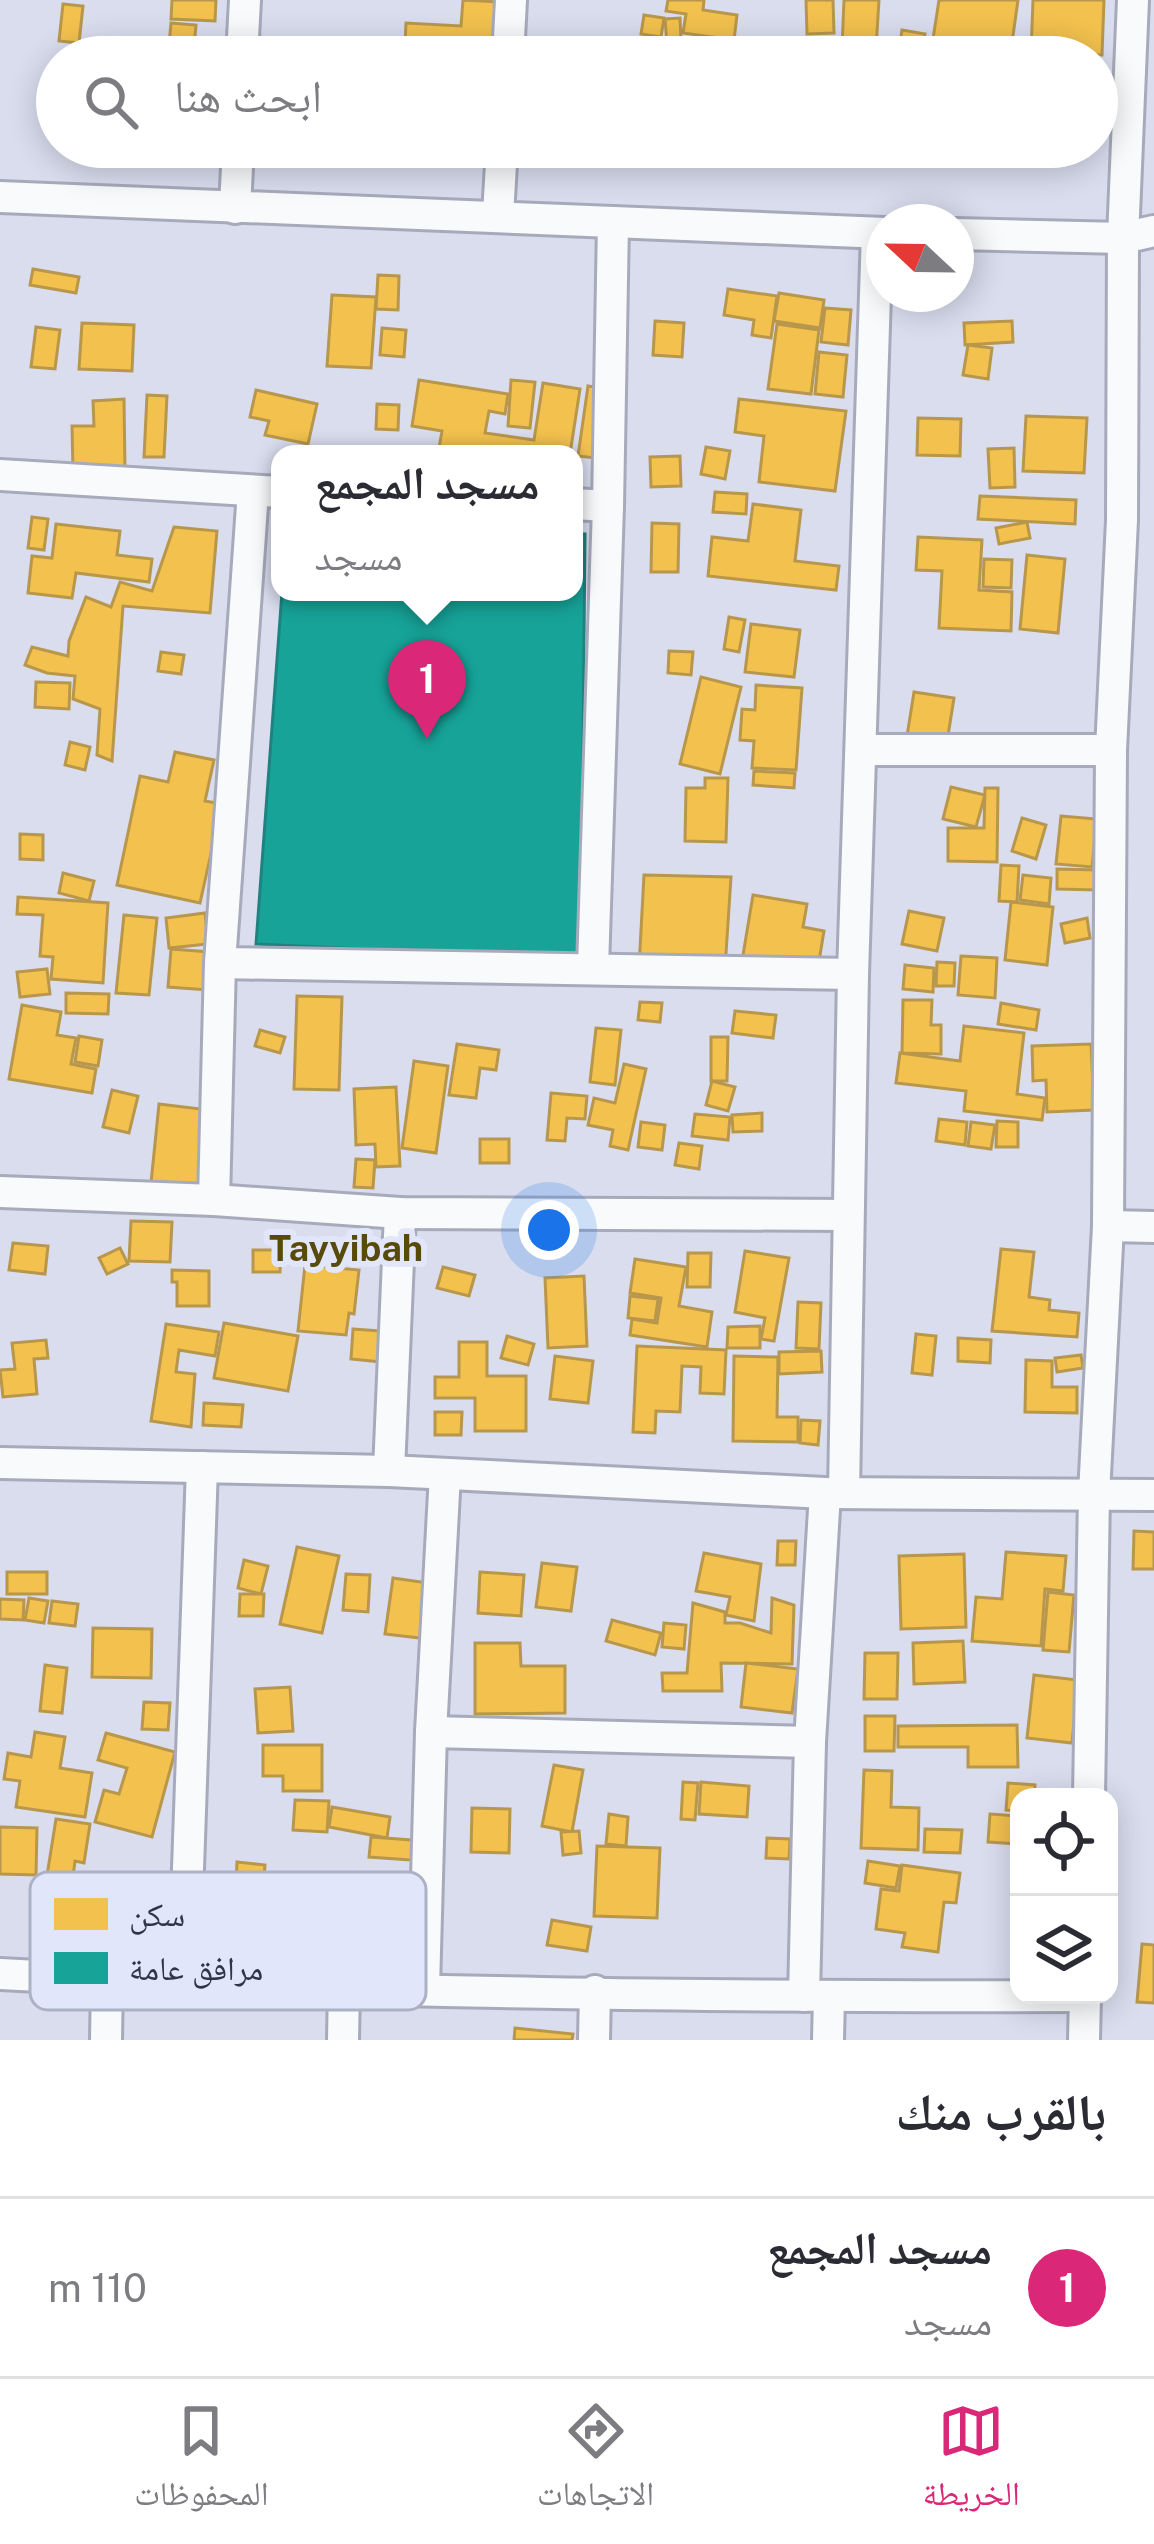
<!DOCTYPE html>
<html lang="ar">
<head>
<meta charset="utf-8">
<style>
	body { margin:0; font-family:"Public Sans","Noto Naskh Arabic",sans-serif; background:#f2f2f3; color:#2b2b33; direction:rtl }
	.controls { position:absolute; right:36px; bottom:36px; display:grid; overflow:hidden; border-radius:24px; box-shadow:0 6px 30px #0003 }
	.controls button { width:108px; height:108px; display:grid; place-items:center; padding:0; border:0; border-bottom:3px solid #e1e1e2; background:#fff; color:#2b2b33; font:60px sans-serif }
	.compass { position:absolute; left:866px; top:204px; width:108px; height:108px; border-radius:50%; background:#fff; box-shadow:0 6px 30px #0003; rotate:292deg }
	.you { position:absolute; left:549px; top:1230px; width:42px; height:42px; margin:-30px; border:9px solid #fff; border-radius:50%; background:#1a73e8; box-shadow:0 0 0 18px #1a73e833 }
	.badge { display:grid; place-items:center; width:78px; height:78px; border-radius:50%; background:#db2777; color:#fff; font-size:39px; font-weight:700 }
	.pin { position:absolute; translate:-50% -99px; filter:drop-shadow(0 3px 6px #0008) }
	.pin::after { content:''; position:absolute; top:63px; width:42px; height:36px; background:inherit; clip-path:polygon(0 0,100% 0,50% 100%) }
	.popup { position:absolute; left:271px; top:445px; width:312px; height:156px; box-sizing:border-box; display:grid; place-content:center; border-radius:24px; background:#fff; filter:drop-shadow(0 3px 9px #0005); font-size:39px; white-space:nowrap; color:#7c7c81 }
	.popup b { font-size:45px; color:#2b2b33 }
	.popup::after { content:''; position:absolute; left:50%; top:100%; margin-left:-24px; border:24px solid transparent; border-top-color:#fff }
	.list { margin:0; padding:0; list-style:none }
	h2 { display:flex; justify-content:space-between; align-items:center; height:156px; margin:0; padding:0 48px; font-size:51px }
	h2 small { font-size:39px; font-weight:400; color:#7c7c81 }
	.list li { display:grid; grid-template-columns:78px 1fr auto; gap:36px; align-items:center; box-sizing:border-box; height:180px; padding:0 48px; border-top:3px solid #e1e1e2 }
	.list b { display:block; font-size:45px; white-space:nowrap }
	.list p { margin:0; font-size:39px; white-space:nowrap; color:#7c7c81 }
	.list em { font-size:39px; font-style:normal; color:#7c7c81 }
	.icon { flex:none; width:66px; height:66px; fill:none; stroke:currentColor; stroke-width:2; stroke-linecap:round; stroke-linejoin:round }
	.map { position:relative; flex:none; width:1154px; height:2040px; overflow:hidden; direction:ltr }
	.search { position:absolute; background:#fff; box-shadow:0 6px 30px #0003; left:36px; right:36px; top:36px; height:132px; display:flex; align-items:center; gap:30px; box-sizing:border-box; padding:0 42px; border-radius:66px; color:#7c7c81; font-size:45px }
	.sheet { height:336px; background:#fff }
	nav { display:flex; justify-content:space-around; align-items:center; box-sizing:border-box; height:168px; border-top:3px solid #e1e1e2; background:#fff; font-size:33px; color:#7c7c81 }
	nav a { display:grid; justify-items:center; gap:6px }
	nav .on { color:#db2777 }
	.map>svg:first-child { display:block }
	.homes { fill:#f2c14e; stroke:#b8974c; stroke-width:3 }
	.public { fill:#17a398; stroke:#1f8280; stroke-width:3 }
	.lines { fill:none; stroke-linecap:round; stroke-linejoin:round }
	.minor-casing { stroke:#a7aabb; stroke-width:36 }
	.minor { stroke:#f9fafc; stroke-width:30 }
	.labels { text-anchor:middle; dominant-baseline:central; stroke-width:12; stroke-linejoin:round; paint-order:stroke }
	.quarter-label { font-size:36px; font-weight:bold; fill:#584a09; stroke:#e1e6fa }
	.key { fill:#e1e6fa; stroke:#acb1c5; stroke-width:3 }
	.key-label { font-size:33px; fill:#313548 }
</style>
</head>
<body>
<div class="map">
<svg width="1154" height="2040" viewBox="0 0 1154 2040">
	<rect width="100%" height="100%" fill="#d9ddee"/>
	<!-- homes -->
	<g class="homes">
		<path d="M172 0H216L215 21 171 19Z"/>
		<path d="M463 0 499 2 497 47 405 43 406 23 461 26Z"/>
		<path d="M668 0H704L703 10 737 15 734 40 683 33 686 14 666 11Z"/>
		<path d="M806 0H833L834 33 807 34Z"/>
		<path d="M844 0H879L876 49 842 48Z"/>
		<path d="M939 0H1018L1010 57 931 52Z"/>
		<path d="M1033 0H1104L1102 55 1031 53Z"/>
		<path d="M63 4 83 6 79 43 59 41Z"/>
		<path d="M644 15 664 18 661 37 641 34Z"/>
		<path d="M680 18 681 42 667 44 665 19Z"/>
		<path d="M171 23 196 25 193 57 168 56Z"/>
		<path d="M902 30 925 34 922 52 899 49Z"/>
		<path d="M320 147H400V159L319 154Z"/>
		<rect x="980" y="147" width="45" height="11"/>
		<path d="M33 269 79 277 76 293 30 285Z"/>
		<path d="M378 275 399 276 398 310 376 309Z"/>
		<path d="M728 289 777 296 771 338 752 335 754 320 724 315Z"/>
		<path d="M779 293 824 300 820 328 774 321Z"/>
		<path d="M332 295 376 297 371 368 327 366Z"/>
		<path d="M825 308 851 310 848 345 821 342Z"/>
		<path d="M655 321 684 323 682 357 653 355Z"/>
		<path d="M1012 321 1013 342 965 345 964 323Z"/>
		<path d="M82 323 134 325 132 371 79 369Z"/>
		<path d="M777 324 819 330 811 394 768 389Z"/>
		<path d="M36 327 60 330 55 369 31 367Z"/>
		<path d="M382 328 406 330 404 357 380 355Z"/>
		<path d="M968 345 992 348 988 379 963 375Z"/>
		<path d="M819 352 847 355 843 397 815 394Z"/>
		<path d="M419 380 508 394 505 414 489 411 485 433 534 440 543 383 580 389 570 454H438L442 431 412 426Z"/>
		<path d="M511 380 535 382 530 428 508 426Z"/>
		<path d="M588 386 613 390 604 459 578 456Z"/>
		<path d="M256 390 317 404 308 444 265 435 269 421 250 417Z"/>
		<path d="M147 395 167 396 164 457H144Z"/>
		<path d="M124 399 125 470 73 471 72 426H94L93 401Z"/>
		<path d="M739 399 846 411 835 491 759 482 764 436 735 432Z"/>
		<path d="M377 404 399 405 398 430 376 429Z"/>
		<path d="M1026 416 1087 418 1084 473 1023 471Z"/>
		<path d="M918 418 961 419 960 456 917 455Z"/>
		<path d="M706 447 730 451 725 479 701 474Z"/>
		<path d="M1014 448 1015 487 990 488 988 449Z"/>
		<path d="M680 456 681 486 651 487 650 457Z"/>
		<path d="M715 492 747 494 746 514 713 512Z"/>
		<path d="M980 496 1076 500 1075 524 978 519Z"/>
		<path d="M753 504 801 510 795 561 839 566 836 590 708 576 712 537 748 541Z"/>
		<path d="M32 517 48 519 44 550 28 548Z"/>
		<path d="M1027 522 1030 538 999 544 996 528Z"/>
		<path d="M652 523 679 524 678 572H651Z"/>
		<path d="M56 524 120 531 117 555 152 559 149 582 76 573 72 598 28 593 32 556 52 558Z"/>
		<path d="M174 527 217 531 210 613 123 606 112 761 97 755 100 709 73 699 75 676 47 673 25 665 32 647 68 656 69 641 86 597 111 607 120 582 152 591Z"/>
		<path d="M918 537 982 540 979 590 1012 592 1011 631 939 628 942 571 916 570Z"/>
		<path d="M1027 555 1065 559 1058 633 1020 629Z"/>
		<path d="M984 559 1012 560 1011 588 983 587Z"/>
		<path d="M729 617 745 620 739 652 724 649Z"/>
		<path d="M751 624 800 630 794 677 745 672Z"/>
		<path d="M669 651 693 652 691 675 668 673Z"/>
		<path d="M161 652 184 655 181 674 158 671Z"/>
		<path d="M701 677 741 687 720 774 680 764Z"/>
		<path d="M36 682 70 683 69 709 35 707Z"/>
		<path d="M756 685 802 688 796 770 752 768 754 741 740 740 742 709 755 710Z"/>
		<path d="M914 692 954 698 947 742 907 736Z"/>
		<path d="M70 742 90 747 85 770 65 765Z"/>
		<path d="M175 752 214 760 205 801 222 804 200 903 117 885 140 776 168 782Z"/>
		<path d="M754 771 795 773 794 788 753 785Z"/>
		<path d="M705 778H728L726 842 685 841 686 788H705Z"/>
		<path d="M951 787 985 795 976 827 943 819Z"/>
		<path d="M985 788H998L997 862 948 861V828H984Z"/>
		<path d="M1061 816 1097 819 1092 867 1056 864Z"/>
		<path d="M1022 818 1046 825 1036 859 1012 851Z"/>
		<path d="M20 834 43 835V860L20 859Z"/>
		<path d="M1001 865 1019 866 1017 902 999 901Z"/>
		<path d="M1057 869 1098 870V890L1057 889Z"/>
		<path d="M63 873 94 881 89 901 59 893Z"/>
		<path d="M644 875 731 877 725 969 639 967Z"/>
		<path d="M1023 875 1051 878 1049 904 1020 900Z"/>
		<path d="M753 895 807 904 803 927 824 931 817 973 742 961Z"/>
		<path d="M18 897 108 903 103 983 51 979 53 957 40 956 43 915 17 914Z"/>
		<path d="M1011 902 1053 907 1047 965 1005 960Z"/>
		<path d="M909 911 944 918 937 951 902 944Z"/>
		<path d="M205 913 208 944 169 948 166 918Z"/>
		<path d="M124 915 157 918 149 995 116 993Z"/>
		<path d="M1087 918 1090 938 1065 943 1061 924Z"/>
		<path d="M171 949 210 952 208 990 168 987Z"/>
		<path d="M961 956 997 958 995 998 958 995Z"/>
		<path d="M937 962 955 963 954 986H936Z"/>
		<path d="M905 965 934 968 933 992 903 989Z"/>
		<path d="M47 969 50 994 20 997 17 972Z"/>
		<path d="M66 993 109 994 108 1014 66 1013Z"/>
		<path d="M297 996 342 997 339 1090 294 1089Z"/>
		<path d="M903 1000H932L931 1025H941V1054L902 1053Z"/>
		<path d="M640 1002 662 1003 660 1022 638 1020Z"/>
		<path d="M1001 1003 1039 1010 1036 1030 998 1024Z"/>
		<path d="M22 1005 61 1012 57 1035 76 1038 71 1064 96 1069 92 1093 9 1079Z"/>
		<path d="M735 1011 776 1015 773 1038 732 1033Z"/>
		<path d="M964 1026 1024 1033 1017 1094 1045 1098 1042 1120 964 1111 966 1091 896 1083 900 1053 960 1061Z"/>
		<path d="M596 1028 621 1030 615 1085 590 1082Z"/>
		<path d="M260 1030 285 1037 280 1053 255 1046Z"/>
		<path d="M79 1036 102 1040 98 1066 75 1062Z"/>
		<path d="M711 1037H728L727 1081H711Z"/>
		<path d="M457 1044 499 1050 496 1070 480 1068 476 1098 449 1095Z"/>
		<path d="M1091 1044 1094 1110 1047 1112 1046 1080 1033 1081 1032 1046Z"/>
		<path d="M414 1061 448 1066 436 1153 402 1148Z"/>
		<path d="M624 1064 646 1069 628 1150 610 1146 613 1130 588 1125 594 1098 615 1103Z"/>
		<path d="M712 1081 735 1087 728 1111 706 1105Z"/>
		<path d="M396 1087 400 1166 376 1167 375 1144 356 1145 354 1089Z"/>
		<path d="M112 1090 138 1096 129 1133 103 1127Z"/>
		<path d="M551 1093 587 1096 585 1119 567 1118 565 1141 547 1140Z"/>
		<path d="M159 1104 209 1110 200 1188 151 1183Z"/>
		<path d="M762 1113V1131L733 1132 732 1115Z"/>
		<path d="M695 1114 730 1117 728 1140 692 1136Z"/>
		<path d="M939 1119 967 1122 965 1145 936 1141Z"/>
		<path d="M997 1121 1018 1122V1147H996Z"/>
		<path d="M641 1122 665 1125 662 1150 638 1147Z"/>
		<path d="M971 1122 995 1125 991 1149 968 1146Z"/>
		<rect x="480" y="1139" width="29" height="24"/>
		<path d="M679 1143 702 1146 699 1169 675 1165Z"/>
		<path d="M356 1159 375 1160 373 1188 354 1187Z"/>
		<path d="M131 1221 172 1222 170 1262 129 1261Z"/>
		<path d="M13 1243 48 1246 45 1274 9 1270Z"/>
		<path d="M120 1248 128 1264 107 1274 99 1258Z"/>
		<path d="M1001 1249 1034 1252 1029 1297 1050 1300 1049 1310 1079 1313 1077 1337 992 1331Z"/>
		<path d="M253 1250H281L280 1272H253Z"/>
		<path d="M745 1251 789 1258 774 1341 761 1339 765 1318 735 1312Z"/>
		<path d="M688 1253H711L710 1287H687Z"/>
		<path d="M635 1259 686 1267 679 1306 712 1312 707 1347 630 1335 632 1319 657 1323 661 1298 630 1293Z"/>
		<path d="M305 1265 359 1270 354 1314 349 1313 346 1335 298 1331Z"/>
		<path d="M443 1267 475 1275 469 1296 437 1288Z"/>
		<path d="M172 1270 209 1271V1306H177V1282H172Z"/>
		<path d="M584 1276 587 1346 548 1348 545 1278Z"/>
		<path d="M630 1296 658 1299 655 1321 628 1318Z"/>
		<path d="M798 1302 821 1303 819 1349 796 1348Z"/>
		<path d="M224 1323 298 1336 288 1391 214 1378Z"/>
		<path d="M166 1324 219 1332 215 1356 179 1350 176 1372 195 1374 191 1427 151 1421Z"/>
		<path d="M760 1326V1348H727L728 1327Z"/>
		<path d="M353 1329 393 1332 391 1363 351 1359Z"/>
		<path d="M916 1334 936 1336 932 1375 912 1373Z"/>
		<path d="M507 1336 534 1344 528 1365 501 1358Z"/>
		<path d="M958 1338 991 1340 990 1363 958 1361Z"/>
		<path d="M46 1340 48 1358 34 1359 37 1394 3 1397 0 1370 15 1369 12 1343Z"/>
		<path d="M459 1342H487V1376H526V1431H475V1398H435V1377H459Z"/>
		<path d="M637 1346 726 1350 724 1394 700 1393 701 1367 682 1366 680 1412 656 1411 655 1433 633 1432Z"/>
		<path d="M821 1351 822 1372 779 1374V1352Z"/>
		<path d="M1081 1355 1083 1368 1057 1372 1055 1358Z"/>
		<path d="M555 1356 593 1361 588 1403 550 1399Z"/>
		<path d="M734 1356 778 1357 777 1417H798V1442L733 1441Z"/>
		<path d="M1026 1360 1052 1361V1387H1077V1413L1025 1412Z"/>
		<path d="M204 1403 243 1405 241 1427 203 1425Z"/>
		<path d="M435 1412H462L461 1435H435Z"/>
		<path d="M801 1420 820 1421 818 1445 800 1443Z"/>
		<path d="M1134 1531 1154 1532V1569H1133Z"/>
		<path d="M778 1541H796L795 1565H777Z"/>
		<path d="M297 1547 339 1556 322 1633 280 1624Z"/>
		<path d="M1006 1552 1066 1556 1063 1591 1045 1589 1041 1646 972 1641 976 1597 1002 1599Z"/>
		<path d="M704 1553 761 1564 754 1621 726 1615 730 1597 696 1591Z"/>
		<path d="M964 1554 966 1627 901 1629 899 1556Z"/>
		<path d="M244 1560 268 1566 261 1594 238 1588Z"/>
		<path d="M542 1563 577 1567 571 1611 536 1607Z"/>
		<rect x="7" y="1572" width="40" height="22"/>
		<path d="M480 1572 524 1575 521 1616 478 1613Z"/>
		<path d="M346 1574 370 1575 368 1612 343 1610Z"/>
		<path d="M393 1578 435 1584 428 1639 385 1634Z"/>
		<path d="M1048 1592 1074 1595 1069 1652 1043 1650Z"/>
		<path d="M240 1594H264L263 1616H239Z"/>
		<path d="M29 1598 48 1601 44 1623 25 1620Z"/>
		<path d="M772 1598 794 1605 792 1664 721 1663 722 1691H663L662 1673H687L693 1603 725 1612V1623H740L771 1633Z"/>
		<path d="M0 1599 24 1600 23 1620 0 1619Z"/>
		<path d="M52 1601 78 1604 75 1626 49 1623Z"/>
		<path d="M612 1620 661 1633 655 1655 606 1641Z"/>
		<path d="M664 1623 686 1625 684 1649 662 1647Z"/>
		<path d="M93 1628 152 1629 151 1678 92 1677Z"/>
		<path d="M963 1641 965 1682 914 1684 913 1643Z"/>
		<path d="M475 1643H520L521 1666H565V1713L475 1714Z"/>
		<path d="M865 1653H898L897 1699H864Z"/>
		<path d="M746 1663 798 1669 792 1713 741 1707Z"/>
		<path d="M45 1665 67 1668 62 1713 40 1711Z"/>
		<path d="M1034 1675 1078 1680 1072 1743 1027 1738Z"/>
		<path d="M290 1687 293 1731 258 1733 255 1689Z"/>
		<path d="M144 1702 170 1703 168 1730 142 1729Z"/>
		<path d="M865 1716H895L894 1751H865Z"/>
		<path d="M1017 1725 1018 1767H968V1747H898V1726Z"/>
		<path d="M35 1732 65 1737 60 1768 92 1773 85 1817 16 1807 20 1781 4 1779 8 1753 31 1757Z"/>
		<path d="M106 1733 175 1752 152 1837 95 1822 104 1790 119 1794 127 1768 98 1760Z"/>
		<path d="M263 1745H322V1791H283V1776H263Z"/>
		<path d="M554 1765 583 1770 572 1832 542 1826Z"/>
		<path d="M864 1770 892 1771 891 1807 919 1808 918 1850 861 1848Z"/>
		<path d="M683 1782 698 1783 695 1820 681 1819Z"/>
		<path d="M701 1782 749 1786 747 1817 699 1814Z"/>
		<path d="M1008 1783 1035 1785V1797H1019V1811L1006 1810Z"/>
		<path d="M295 1800 329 1801 327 1832 293 1830Z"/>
		<path d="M332 1807 390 1817 387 1838 329 1827Z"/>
		<path d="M472 1808 510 1809 509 1853 471 1852Z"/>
		<path d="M609 1814 628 1817 626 1846 606 1844Z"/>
		<path d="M990 1814 1019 1816V1844L988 1842Z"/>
		<path d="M56 1819 90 1824 84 1863 75 1861 71 1892 45 1888Z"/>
		<path d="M0 1827 37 1828 36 1875 0 1874Z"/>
		<path d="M925 1829 962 1830 960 1853 924 1852Z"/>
		<path d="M579 1831 581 1853 563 1855 561 1832Z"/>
		<path d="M371 1837 425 1841 424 1861 369 1857Z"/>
		<path d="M767 1838 790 1839 789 1859 766 1858Z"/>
		<path d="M597 1846 660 1848 657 1918 594 1916Z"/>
		<path d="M868 1861 900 1866 896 1888 865 1883Z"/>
		<path d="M237 1862 265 1865 263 1887 236 1885Z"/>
		<path d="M902 1865 960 1873 956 1903 944 1902 938 1952 902 1947 905 1933 876 1929 881 1889 899 1891Z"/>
		<path d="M379 1874 409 1877 407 1896 376 1893Z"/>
		<path d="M159 1902 186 1904 183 1935 156 1933Z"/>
		<path d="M231 1912 246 1913 243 1939 228 1938Z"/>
		<path d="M552 1920 591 1927 587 1951 547 1945Z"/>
		<path d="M1142 1944 1154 1945V2003L1137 2002Z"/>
		<path d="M515 2028 573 2034 572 2040H514Z"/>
	</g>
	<!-- public -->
	<path class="public" d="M574 534H585L581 959 256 944 282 592H574Z"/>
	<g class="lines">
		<defs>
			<g id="minor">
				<path d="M242 57 245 0"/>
				<path d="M508 57 511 0"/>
				<path d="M0 197 884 233"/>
				<path d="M235 208 238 147"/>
				<path d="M498 215 502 147"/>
				<path d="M956 234 1123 238 1154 231"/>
				<path d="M0 475 280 492"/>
				<path d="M574 504 608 506"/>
				<path d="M862 750H1111"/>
				<path d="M220 963 853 974"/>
				<path d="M593 968 608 506 613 222"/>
				<path d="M0 1192 214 1200 400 1213 848 1215"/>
				<path d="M214 1200 220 963 253 491"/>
				<path d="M1108 1226 1154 1227"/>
				<path d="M0 1463 389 1471 825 1493 1154 1495"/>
				<path d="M389 1471 400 1213"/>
				<path d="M844 1493 853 974 877 233"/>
				<path d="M431 1732 810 1742"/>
				<path d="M1089 1797 1094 1494 1108 1226 1111 750 1122 520 1123 238 1133 0"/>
				<path d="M0 1974C360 1994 724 1997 1085 1996"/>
				<path d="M184 1983 202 1467"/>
				<path d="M424 1988 431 1732 445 1474"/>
				<path d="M804 1996 810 1742 825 1493"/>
				<path d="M106 2040 107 1980"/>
				<path d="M343 2040 344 1986"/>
				<path d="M594 2040 595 1991"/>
				<path d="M828 2040 829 1996"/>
				<path d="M1084 2040 1085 1995"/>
			</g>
		</defs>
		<!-- minor casing -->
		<use href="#minor" class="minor-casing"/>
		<!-- minor -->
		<use href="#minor" class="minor"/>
	</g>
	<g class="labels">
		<!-- quarter labels -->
		<g class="quarter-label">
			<text x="346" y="1248">Tayyibah</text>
		</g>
	</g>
	<!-- legend -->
	<rect x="30" y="1872" width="396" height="138" rx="18" class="key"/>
	<rect x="54" y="1898" width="54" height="32" fill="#f2c14e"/>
	<rect x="54" y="1952" width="54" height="32" fill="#17a398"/>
	<g class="key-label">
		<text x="129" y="1926">سكن</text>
		<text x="129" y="1980">مرافق عامة</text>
	</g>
</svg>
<div class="controls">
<button><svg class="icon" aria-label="locate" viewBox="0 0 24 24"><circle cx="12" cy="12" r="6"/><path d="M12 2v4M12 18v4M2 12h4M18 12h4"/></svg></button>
<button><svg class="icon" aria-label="layers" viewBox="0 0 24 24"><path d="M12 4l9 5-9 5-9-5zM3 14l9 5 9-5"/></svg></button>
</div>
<svg class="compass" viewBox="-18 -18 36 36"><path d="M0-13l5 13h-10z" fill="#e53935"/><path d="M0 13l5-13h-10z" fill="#7c7c81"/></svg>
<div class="you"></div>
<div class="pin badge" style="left:427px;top:739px">1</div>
<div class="popup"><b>مسجد المجمع</b>مسجد</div>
<div class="search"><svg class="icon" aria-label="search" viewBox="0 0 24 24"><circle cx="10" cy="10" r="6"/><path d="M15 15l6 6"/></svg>ابحث هنا</div>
</div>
<section class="sheet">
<h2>بالقرب منك<small></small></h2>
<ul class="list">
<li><span class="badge">1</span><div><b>مسجد المجمع</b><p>مسجد</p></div><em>110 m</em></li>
</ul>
</section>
<nav>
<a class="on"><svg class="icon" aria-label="map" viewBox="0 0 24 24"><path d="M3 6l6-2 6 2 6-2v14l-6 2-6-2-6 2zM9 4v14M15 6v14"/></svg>الخريطة</a>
<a><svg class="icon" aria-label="directions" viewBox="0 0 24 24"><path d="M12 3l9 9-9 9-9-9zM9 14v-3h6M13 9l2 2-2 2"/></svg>الاتجاهات</a>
<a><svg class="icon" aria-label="saved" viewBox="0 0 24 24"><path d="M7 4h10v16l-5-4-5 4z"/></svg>المحفوظات</a>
</nav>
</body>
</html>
